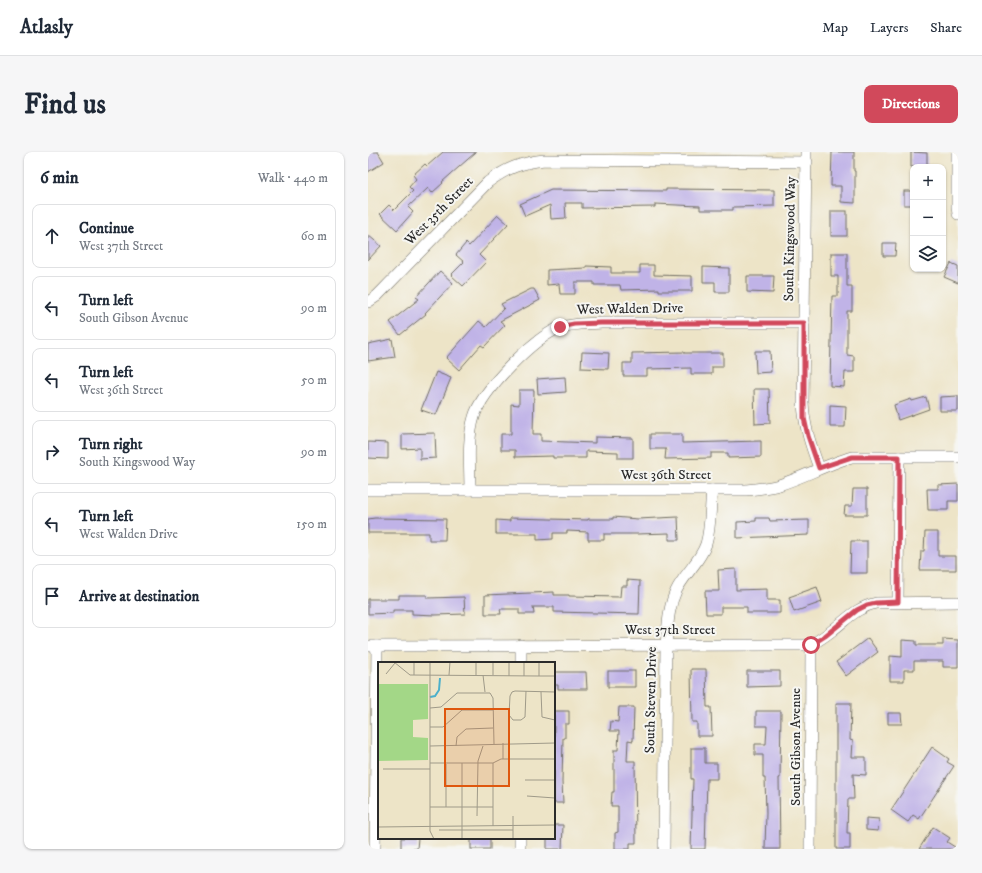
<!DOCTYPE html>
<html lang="en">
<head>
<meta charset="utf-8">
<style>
	body { margin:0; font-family:"IM FELL DW Pica",serif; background:#f6f6f7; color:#1f2937 }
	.controls { position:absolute; right:12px; top:12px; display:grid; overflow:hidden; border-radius:8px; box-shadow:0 1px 3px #0004 }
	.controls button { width:36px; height:36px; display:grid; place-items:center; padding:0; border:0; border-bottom:1px solid #e0e1e3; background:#fff; color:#1f2937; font:20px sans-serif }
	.stop { position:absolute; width:12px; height:12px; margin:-9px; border:3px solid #d1495b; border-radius:50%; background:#fff }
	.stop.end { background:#d1495b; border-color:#fff; box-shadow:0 1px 4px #0008 }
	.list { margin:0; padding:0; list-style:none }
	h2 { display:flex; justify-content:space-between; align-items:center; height:52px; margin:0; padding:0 16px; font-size:17px }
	h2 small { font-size:13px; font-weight:400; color:#747a83 }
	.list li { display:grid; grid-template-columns:26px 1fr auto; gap:12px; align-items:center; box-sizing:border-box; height:64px; margin:0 8px 8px; padding:0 8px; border:1px solid #e0e1e3; border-radius:8px }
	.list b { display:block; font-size:15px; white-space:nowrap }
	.list p { margin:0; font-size:13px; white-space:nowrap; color:#747a83 }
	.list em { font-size:13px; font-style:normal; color:#747a83 }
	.icon { flex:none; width:22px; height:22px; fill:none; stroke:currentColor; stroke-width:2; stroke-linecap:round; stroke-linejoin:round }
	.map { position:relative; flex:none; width:590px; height:697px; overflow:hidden; border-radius:8px }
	header { display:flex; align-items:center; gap:24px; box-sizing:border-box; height:56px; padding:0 20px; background:#fff; border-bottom:1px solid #e0e1e3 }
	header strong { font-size:19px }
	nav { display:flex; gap:22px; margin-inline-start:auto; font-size:14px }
	.intro { display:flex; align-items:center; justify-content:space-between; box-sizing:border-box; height:96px; padding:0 24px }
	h1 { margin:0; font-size:28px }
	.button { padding:10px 18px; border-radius:8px; background:#d1495b; color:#fff; font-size:14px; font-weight:700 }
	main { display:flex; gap:24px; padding:0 24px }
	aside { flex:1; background:#fff; border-radius:8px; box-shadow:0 1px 3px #0004 }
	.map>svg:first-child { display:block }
	.building { fill:#c0b3e7 }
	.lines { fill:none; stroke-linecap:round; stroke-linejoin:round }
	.minor-casing { stroke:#6f6c62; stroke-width:12 }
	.minor { stroke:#fff; stroke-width:11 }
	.route { stroke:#d1495b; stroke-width:5 }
	.labels { text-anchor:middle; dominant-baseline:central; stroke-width:4; stroke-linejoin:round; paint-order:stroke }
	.street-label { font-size:14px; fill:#2b2b2b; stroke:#f6f6f2 }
	.inset-river { fill:none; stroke:#4cb0cb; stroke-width:2 }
	.inset-road { fill:none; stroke:#9f9a89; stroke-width:1 }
	.view { fill:#df570e; fill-opacity:0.15; stroke:#df570e; stroke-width:2 }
	.inset-edge { fill:none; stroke:#2b2b2b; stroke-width:2 }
</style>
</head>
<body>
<header>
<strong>Atlasly</strong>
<nav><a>Map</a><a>Layers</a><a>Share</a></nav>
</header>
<div class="intro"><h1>Find us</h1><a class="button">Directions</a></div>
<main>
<aside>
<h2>6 min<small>Walk · 440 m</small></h2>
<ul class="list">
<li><svg class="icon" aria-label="ahead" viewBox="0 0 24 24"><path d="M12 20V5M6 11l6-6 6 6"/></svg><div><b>Continue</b><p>West 37th Street</p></div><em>60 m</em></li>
<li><svg class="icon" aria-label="left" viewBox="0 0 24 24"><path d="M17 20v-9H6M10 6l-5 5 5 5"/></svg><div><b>Turn left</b><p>South Gibson Avenue</p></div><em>90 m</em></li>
<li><svg class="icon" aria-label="left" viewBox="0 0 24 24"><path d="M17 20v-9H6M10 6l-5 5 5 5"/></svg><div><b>Turn left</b><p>West 36th Street</p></div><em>50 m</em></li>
<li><svg class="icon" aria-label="right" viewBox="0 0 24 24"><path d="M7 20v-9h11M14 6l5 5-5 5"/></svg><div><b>Turn right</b><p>South Kingswood Way</p></div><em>90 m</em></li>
<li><svg class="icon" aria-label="left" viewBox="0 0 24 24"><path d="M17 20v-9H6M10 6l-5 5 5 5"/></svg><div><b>Turn left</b><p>West Walden Drive</p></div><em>150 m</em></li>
<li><svg class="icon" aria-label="arrive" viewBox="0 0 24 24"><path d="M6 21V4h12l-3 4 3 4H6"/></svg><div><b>Arrive at destination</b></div></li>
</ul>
</aside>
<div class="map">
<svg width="590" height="697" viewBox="0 0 590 697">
	<rect width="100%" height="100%" fill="#f6f6f2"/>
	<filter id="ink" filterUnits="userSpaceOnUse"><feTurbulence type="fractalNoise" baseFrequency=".025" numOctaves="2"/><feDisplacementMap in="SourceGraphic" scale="8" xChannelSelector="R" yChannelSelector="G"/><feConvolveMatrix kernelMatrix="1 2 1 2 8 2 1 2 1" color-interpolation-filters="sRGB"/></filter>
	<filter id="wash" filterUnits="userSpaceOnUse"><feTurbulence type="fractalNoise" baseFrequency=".012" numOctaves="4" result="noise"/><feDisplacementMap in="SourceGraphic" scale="16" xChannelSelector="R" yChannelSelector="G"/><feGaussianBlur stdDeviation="0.9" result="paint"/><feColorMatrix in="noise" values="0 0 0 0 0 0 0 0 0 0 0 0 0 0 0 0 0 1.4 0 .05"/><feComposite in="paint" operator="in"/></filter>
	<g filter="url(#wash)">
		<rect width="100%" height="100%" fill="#ede4c7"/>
		<g id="blocks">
			<!-- building -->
			<g class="building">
				<path d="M0 0H10L16 10 0 20Z"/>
				<path d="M75 0H108L74 30 75 31 64 41 60 36 40 55 45 60 29 78 12 62 21 53 26 58 45 39 41 35 48 27 45 23 57 12 59 14Z"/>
				<path d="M464 0H486V19H487V51L473 50V34H463Z"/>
				<path d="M543 0 559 1V15H543Z"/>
				<path d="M298 37 406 38V54L365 55V58H332V54L287 52V55L214 56V51H197L198 66 183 67 182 53 157 64 152 52 183 38 298 39Z"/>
				<rect x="536" y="39" width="9" height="14"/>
				<rect x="463" y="59" width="16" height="25"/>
				<path d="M130 63 140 72 111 103 118 110 95 134 83 123 96 110 88 103 98 91 101 94Z"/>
				<path d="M0 83 13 94 0 108Z"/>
				<path d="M515 91H528L527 104H515Z"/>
				<path d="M463 101H479V134H484V159H479V203L486 204V220H477L476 235 462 234 464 144H470V124H463Z"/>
				<path d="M583 111 590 114V131L576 125Z"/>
				<path d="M272 113H286V123L324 124V139H291V137L253 138 252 133H226V130H207V142H192L191 132 179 133V118L218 116V114L243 115V121H272Z"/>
				<path d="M335 115 361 116V140H347V130H335Z"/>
				<path d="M72 119 85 131 57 161 58 162 32 183 22 170 51 147 48 145Z"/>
				<path d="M379 124H406L405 141 379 140Z"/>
				<path d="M163 137H166L172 148 132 169 137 173 116 195 113 193 91 218 78 206 111 169 118 175 136 156 133 152Z"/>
				<path d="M24 187 27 205 0 209V192Z"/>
				<path d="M387 199H402L403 220 388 221Z"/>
				<path d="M214 200 241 201 240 217 213 216Z"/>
				<path d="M316 200V201H355V215H344V222H323V216L279 217V224H255V211H264V201Z"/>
				<path d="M68 220 83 226 68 263 53 258Z"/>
				<path d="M197 225 198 240 170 242 169 227Z"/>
				<path d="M386 237H401L402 271 387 272Z"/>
				<path d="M151 238H166L165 282H173V289L227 291V285L265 286V306H250V300L218 299V306H185V304L147 305V298H133V282H143V252L151 253Z"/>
				<path d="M590 244V259H572V245Z"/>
				<path d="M558 245 561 257 530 268 526 253 543 247 544 249Z"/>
				<path d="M462 253 478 254 477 275H462Z"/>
				<path d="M67 281 68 306 52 307V296L34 297V282Z"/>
				<path d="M282 282H314V291L393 289V305L360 306V301H343V306L297 307 298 297H282Z"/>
				<path d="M0 290 20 291V307L0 306Z"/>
				<path d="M590 332V349H580V358H560L559 337H570V333Z"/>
				<path d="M485 337H499V363H476L477 354H484Z"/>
				<path d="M245 365 270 367 310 365 311 388H301V381L269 382H236V388H220V380L199 379V381H185V387L169 388V382H128V368L142 369V366L220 368V367H245Z"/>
				<path d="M7 366 78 367 77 388H61V381H0V367Z"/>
				<path d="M388 366H401L402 369 441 368V383L369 386V370L388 369Z"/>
				<path d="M557 380H570V404H588V418H552L553 399H556Z"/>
				<path d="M483 389H499V421H482Z"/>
				<path d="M368 417V438L399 437V448H412V461H379V455H353V462H338L337 439H351L350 418Z"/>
				<path d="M259 428 272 429 271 462 186 460V455H165L166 462H151V457H132L133 462H117V443L186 440V443H201V444L252 445 253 434H259Z"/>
				<path d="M449 435 454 450 426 460 421 445Z"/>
				<path d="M31 443H59V446L96 445 97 462 67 463 44 462V458H25V461L0 462V447H31Z"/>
				<path d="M500 486 510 500 478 524 468 510Z"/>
				<path d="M575 487 590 488V515H575V509H546V518H536V529H522V504L534 505V488L548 489V493H575Z"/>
				<path d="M323 517H338L339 555H343L344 584H329V570H324Z"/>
				<rect x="240" y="519" width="27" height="16"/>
				<path d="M379 519H412V534L379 535Z"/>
				<path d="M186 520H218L219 537H190V533H186Z"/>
				<path d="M468 551H483L482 588 485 589 484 605H498V623L485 622 486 647H480L479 681H482V697H468Z"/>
				<path d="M251 555H266L265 589 260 588 259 609H267L268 691H262V697H247V681L250 680V654H243L244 640H246V598H250L251 579H242L243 569 250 570Z"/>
				<path d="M186 559H201V572H197V586H195L194 630 195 651H186Z"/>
				<path d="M388 559H413L412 626H411L412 697H397L398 661 397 626H395V603H387V592H398L399 574H388Z"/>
				<path d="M520 561H533L534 572H520Z"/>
				<path d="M564 595 581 607 579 610 586 614 551 667 545 663 540 670 523 658Z"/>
				<path d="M323 596H337V611H349V627H339L337 697H323L325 627H323Z"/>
				<path d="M498 666 511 667 510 679 498 678Z"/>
				<path d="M186 673H195L194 697H179V686H186Z"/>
				<path d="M565 675 582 686 579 690 590 697H551Z"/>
				<path d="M33 686H50L49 697H33Z"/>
				<rect x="103" y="686" width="19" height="11"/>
			</g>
		</g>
	</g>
	<g filter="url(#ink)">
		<use href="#blocks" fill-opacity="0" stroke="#6f6c62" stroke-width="1"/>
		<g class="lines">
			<defs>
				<g id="minor">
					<path d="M438 0 435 250C436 274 443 294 451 316"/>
					<path d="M589 0V55L590 62"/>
					<path d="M0 150 9 144 120 30C139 16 152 11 176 8L439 10"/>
					<path d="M0 338H378C389 337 400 336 411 333 436 325 459 312 484 305H590"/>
					<path d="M102 338C102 314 99 288 106 265 114 238 165 187 191 176 203 171 219 172 233 171H436"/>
					<path d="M530 450 531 305"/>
					<path d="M0 494 443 493C451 488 459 483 466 477 480 466 490 455 508 451L590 450"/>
					<path d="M153 511V493"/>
					<path d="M7 697 9 494"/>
					<path d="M152 697V686"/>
					<path d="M296 697 298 493C300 474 300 456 308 439 316 422 332 410 338 392 343 375 342 356 344 338"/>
					<path d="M442 697 443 493"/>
				</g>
			</defs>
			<!-- minor casing -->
			<use href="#minor" class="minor-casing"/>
			<!-- minor -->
			<use href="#minor" class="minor"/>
		</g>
	</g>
	<g class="lines" filter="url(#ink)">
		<!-- route -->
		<path class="route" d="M192 175 206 172 233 171H436V266L440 284 451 316 484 305H531L530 450 508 451 499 453 489 458 457 484 443 493"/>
	</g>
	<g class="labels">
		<!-- street labels -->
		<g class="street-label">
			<text transform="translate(71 59) rotate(-45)">West 35th Street</text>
			<text transform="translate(422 87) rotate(-89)">South Kingswood Way</text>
			<text transform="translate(262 157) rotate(-1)">West Walden Drive</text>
			<text x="298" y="323">West 36th Street</text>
			<text x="302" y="478">West 37th Street</text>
			<text transform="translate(283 548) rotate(-89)">South Steven Drive</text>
			<text transform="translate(428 595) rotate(-90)">South Gibson Avenue</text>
		</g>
	</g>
	<!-- overview -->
	<g transform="translate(10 510)">
		<rect width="177" height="177" fill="#ede4c7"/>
		<path d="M0 22H50V57L35 58V75L50 76V98L0 99Z" fill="#a3d787"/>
		<path class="inset-river" d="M52 35 57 34 61 28 62 16"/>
		<path class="inset-road" d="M16 0 32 13 161 14H177V0M52 0V169L56 177M98 0V13M131 0V14M146 0V14M161 0V14M8 12 17 1M36 13V0M71 13 72 0M105 13 107 30M115 13V0M148 29 147 55 143 58H135L131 53 132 34 134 30 137 29 177 30M163 30 164 55 177 58M52 46 63 45 79 31H112L115 36 116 82M52 65H65L84 48H115M52 84 177 81M78 84 79 75 88 67 115 66M125 97V81M52 101H115L123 97H177M5 107H52M147 118H177M149 134 177 136M52 145H115M68 145V102M99 154 100 99 105 84M135 154V177M115 164V101M0 165 177 163M61 168H135M84 177V101"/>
		<path class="view" d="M67 47H131V124H67Z"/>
		<rect width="177" height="177" class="inset-edge"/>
	</g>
</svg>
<div class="controls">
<button>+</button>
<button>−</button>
<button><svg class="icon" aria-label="layers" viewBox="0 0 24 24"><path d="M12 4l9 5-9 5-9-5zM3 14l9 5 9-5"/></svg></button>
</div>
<div class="stop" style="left:443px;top:493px"></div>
<div class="stop end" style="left:192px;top:175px"></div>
</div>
</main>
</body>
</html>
